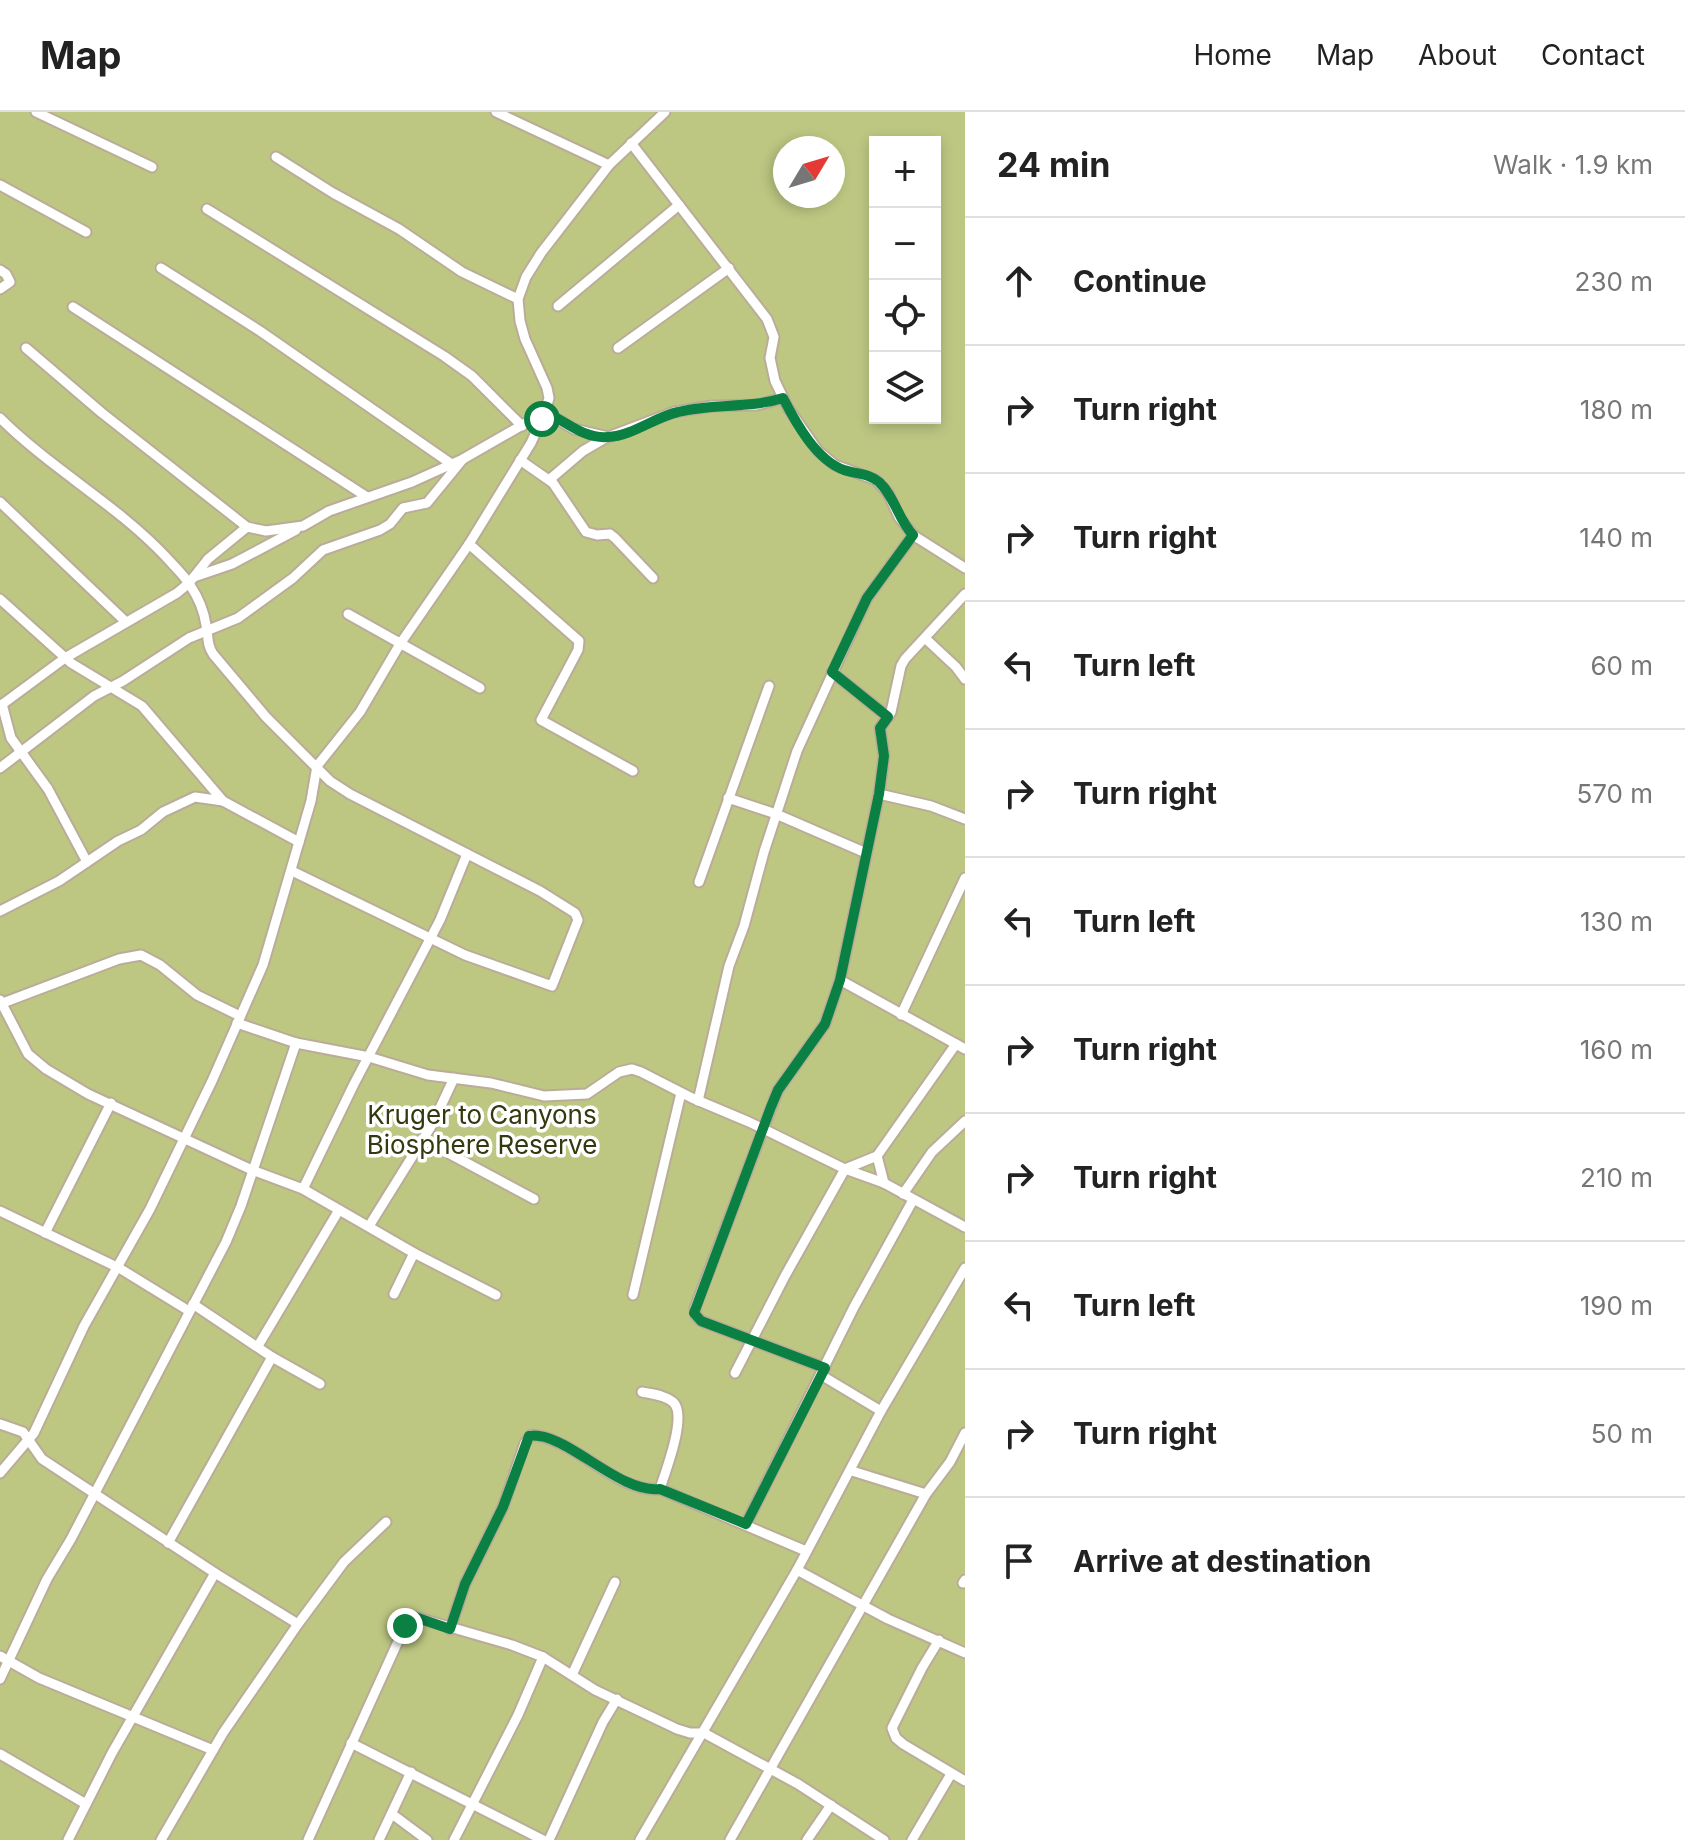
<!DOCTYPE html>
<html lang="en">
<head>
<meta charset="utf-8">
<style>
	body { margin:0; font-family:Inter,sans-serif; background:#f2f2f2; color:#222 }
	.controls { position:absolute; right:24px; top:24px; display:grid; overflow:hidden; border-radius:0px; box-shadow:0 4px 12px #0003 }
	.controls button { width:72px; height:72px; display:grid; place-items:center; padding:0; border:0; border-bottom:2px solid #e0e0e0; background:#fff; color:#222; font:40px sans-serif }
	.compass { position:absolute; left:773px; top:24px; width:72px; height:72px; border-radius:50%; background:#fff; box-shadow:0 4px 12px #0003; rotate:52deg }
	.stop { position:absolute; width:24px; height:24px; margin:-18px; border:6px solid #0b8043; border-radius:50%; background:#fff }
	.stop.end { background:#0b8043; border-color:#fff; box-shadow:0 2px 8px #0008 }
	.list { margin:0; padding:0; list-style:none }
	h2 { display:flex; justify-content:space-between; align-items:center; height:104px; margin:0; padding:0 32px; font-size:34px }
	h2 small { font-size:26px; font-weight:400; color:#767676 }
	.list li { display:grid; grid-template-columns:52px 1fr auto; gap:24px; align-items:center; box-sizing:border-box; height:128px; padding:0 32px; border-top:2px solid #e0e0e0 }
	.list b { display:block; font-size:30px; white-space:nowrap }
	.list em { font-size:26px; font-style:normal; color:#767676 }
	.icon { flex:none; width:44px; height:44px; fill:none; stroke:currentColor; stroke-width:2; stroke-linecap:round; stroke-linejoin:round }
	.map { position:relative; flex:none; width:965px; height:1728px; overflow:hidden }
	header { display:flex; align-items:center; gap:48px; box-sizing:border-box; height:112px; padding:0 40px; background:#fff; border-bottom:2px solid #e0e0e0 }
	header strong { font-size:38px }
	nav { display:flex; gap:44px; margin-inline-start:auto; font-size:28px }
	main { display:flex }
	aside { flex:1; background:#fff }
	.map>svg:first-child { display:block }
	.green { fill:#bdc782; fill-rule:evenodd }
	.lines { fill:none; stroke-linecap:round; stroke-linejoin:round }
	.minor-casing { stroke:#bbac99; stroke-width:13 }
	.minor { stroke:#fff; stroke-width:9 }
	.route { stroke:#0b8043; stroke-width:10 }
	.labels { text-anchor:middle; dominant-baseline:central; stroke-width:7; stroke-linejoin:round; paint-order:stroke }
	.park-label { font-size:26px; fill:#343910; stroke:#fff }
</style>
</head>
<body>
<header>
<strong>Map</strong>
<nav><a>Home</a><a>Map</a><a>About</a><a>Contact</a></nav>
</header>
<main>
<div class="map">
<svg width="965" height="1728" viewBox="0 0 965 1728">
	<rect width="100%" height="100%" fill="#f7e7d2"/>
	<!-- green -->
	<path class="green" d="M0 0H965V1728H0ZM875 30H935V306H875ZM785 36H833V84H785Z"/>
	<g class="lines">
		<defs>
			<g id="minor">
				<path d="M36 0 152 55"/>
				<path d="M496 0 609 53"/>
				<path d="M631 31 767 207 774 225 770 246 775 269 788 296 818 339 835 353 876 368 888 381 899 405 913 423 965 456"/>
				<path d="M276 45 333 81 399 117 462 160 518 187"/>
				<path d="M0 73 86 120"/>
				<path d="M207 97 444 244 472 264 522 314"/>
				<path d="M161 156 260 219 450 351"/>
				<path d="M0 158 6 162 10 170 0 177"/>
				<path d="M558 194 679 93"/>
				<path d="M73 195 367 385"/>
				<path d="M26 236 102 301 247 415 266 419 303 414 329 399 412 370 463 347 545 300 574 317 608 325 674 300 712 294 757 293 783 286"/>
				<path d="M618 236 729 156"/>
				<path d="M0 306C51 357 116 392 166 445 174 454 184 463 190 473 198 485 204 499 206 513 209 524 206 532 213 542L266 605 330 669 350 682 540 779 575 801 578 808 552 874 465 843 292 759"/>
				<path d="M520 348 553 371 586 420 597 423 610 422 615 426 653 466"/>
				<path d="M549 368 583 339 607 325"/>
				<path d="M0 390 126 510"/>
				<path d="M469 432 579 529 578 538 541 608 633 659"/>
				<path d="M194 465 232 452 296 418"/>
				<path d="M0 487 71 551 142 594 223 689"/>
				<path d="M348 502 480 576"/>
				<path d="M926 527 956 555 965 567"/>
				<path d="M832 560 888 605"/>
				<path d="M2 592 11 626 48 677 87 750"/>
				<path d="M0 594 65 546 177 481 189 471 208 447 247 415"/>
				<path d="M0 656 94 584 123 569 189 526 238 506 293 466 323 438 380 418 390 412 403 396 427 391 463 347"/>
				<path d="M879 682 931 694 965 707"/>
				<path d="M728 686 776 702 866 741"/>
				<path d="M699 770 769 574"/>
				<path d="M0 799 59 769 118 729 141 718 163 700 195 685 223 689 299 730"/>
				<path d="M840 868 965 937"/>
				<path d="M0 888 28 942 46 957 88 982 252 1058 303 1077 414 1141 496 1183"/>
				<path d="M0 892 119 847 141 843 160 853 197 883 240 904"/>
				<path d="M901 903 965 766"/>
				<path d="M237 911 296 931 369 945 428 963 491 971 544 984 587 982 619 960 632 957 641 960 692 986 749 1010 845 1057 884 1071 965 1115"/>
				<path d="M698 989 729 854 744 814 764 740 797 639 867 486 913 423"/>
				<path d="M422 1027 534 1087"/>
				<path d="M877 1044 884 1071"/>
				<path d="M303 1077 354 972 440 808 467 742"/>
				<path d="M903 1082 932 1040 965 1009"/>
				<path d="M0 1099 119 1156 189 1199"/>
				<path d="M369 1114 433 1011 454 966"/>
				<path d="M45 1121 111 991"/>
				<path d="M394 1182 414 1141"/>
				<path d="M633 1183 681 981"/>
				<path d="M193 1192 272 1245 320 1272"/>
				<path d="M258 1234 339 1098"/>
				<path d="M825 1256 701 1209 696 1204 695 1196 778 978 825 912 840 868 879 682 884 644 880 616 891 600 901 554 905 547 965 482"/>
				<path d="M735 1261 785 1164 845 1057 877 1044 956 932"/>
				<path d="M821 1263 881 1299"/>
				<path d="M642 1280C652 1282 665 1283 673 1290 688 1303 665 1360 660 1377"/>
				<path d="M0 1312 23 1320 42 1347 215 1461 298 1512"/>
				<path d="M852 1359 926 1382"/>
				<path d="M0 1361 34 1321 84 1214 150 1097 212 969 263 853 311 689 317 654 360 600 400 532 469 432 531 331 545 300 549 286 547 276 525 227 520 209 518 187 526 165 541 141 609 53 665 0"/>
				<path d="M746 1412 854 1195 913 1088"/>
				<path d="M168 1431 272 1245"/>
				<path d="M797 1458 888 1507 965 1541"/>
				<path d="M963 1471 965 1468"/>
				<path d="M450 1517 465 1472 503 1395 525 1331 531 1323C574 1325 617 1382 660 1377L806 1439"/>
				<path d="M939 1528 922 1556 892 1616 896 1626 903 1632 965 1669"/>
				<path d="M0 1544 39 1566 213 1638"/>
				<path d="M572 1563 615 1470"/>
				<path d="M0 1567 47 1467 71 1427 226 1130 241 1094 296 931"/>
				<path d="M351 1631 543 1728"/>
				<path d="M0 1642 86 1692"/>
				<path d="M392 1702 427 1728"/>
				<path d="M68 1728 112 1641 215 1461"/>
				<path d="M161 1728 223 1621 298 1512 344 1450 386 1410"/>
				<path d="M308 1728 405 1514 409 1507 415 1505 512 1533 543 1545 595 1578 677 1617 690 1621H704L798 1672 884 1728"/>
				<path d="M379 1728 411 1660"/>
				<path d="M454 1728 518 1603 543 1545"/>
				<path d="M549 1728 603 1610 617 1587"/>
				<path d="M640 1728 797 1458 881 1299 965 1156"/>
				<path d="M730 1728 926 1382 950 1350 965 1321"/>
				<path d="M807 1728 831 1693"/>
				<path d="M912 1728 951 1662"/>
			</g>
		</defs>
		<!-- minor casing -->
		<use href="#minor" class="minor-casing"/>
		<!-- minor -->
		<use href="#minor" class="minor"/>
	</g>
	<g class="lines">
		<!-- route -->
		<path class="route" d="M405 1514 409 1507 415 1505 450 1517 465 1472 503 1395 529 1324C565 1318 618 1382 660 1377L746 1412 825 1256 701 1209 694 1201 771 995 778 978 825 912 840 868 879 682 884 644 880 616 888 605 832 560 867 486 913 423C898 407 895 385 879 370 868 361 856 362 844 358 816 348 796 311 783 286 748 297 713 291 678 300 655 305 632 324 608 325 583 327 566 309 545 300L542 307"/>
	</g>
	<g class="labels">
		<!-- park labels -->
		<g class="park-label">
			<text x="482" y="1002">Kruger to Canyons<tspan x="482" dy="30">Biosphere Reserve</tspan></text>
		</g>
	</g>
</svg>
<div class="controls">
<button>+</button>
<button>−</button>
<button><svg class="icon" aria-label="locate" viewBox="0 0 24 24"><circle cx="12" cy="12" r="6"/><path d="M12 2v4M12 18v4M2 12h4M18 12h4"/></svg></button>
<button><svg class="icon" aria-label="layers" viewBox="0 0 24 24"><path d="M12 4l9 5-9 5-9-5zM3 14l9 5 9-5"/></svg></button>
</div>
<svg class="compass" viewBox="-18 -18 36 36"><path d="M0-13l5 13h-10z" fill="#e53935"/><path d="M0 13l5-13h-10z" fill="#767676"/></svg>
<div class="stop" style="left:542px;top:307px"></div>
<div class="stop end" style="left:405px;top:1514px"></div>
</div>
<aside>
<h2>24 min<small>Walk · 1.9 km</small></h2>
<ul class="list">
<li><svg class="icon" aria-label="ahead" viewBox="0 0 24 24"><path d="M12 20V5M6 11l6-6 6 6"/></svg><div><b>Continue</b></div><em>230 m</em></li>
<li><svg class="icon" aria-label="right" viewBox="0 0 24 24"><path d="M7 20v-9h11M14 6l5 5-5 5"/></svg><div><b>Turn right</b></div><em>180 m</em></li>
<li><svg class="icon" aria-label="right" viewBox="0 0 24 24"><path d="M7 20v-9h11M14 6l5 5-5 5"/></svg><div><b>Turn right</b></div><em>140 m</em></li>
<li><svg class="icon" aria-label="left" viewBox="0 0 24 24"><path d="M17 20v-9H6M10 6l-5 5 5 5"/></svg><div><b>Turn left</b></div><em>60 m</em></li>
<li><svg class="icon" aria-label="right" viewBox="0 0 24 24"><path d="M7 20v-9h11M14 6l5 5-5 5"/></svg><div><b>Turn right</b></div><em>570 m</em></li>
<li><svg class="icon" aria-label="left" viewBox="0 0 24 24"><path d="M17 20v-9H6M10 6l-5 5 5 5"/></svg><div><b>Turn left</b></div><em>130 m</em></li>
<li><svg class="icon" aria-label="right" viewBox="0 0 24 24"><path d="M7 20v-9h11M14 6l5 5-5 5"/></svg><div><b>Turn right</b></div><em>160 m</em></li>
<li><svg class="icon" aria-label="right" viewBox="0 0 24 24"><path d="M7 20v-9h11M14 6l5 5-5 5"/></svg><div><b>Turn right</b></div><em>210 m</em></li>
<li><svg class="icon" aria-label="left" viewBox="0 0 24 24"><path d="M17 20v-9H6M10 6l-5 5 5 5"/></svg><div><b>Turn left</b></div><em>190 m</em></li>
<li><svg class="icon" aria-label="right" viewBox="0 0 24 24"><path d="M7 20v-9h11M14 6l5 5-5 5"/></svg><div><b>Turn right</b></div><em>50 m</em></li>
<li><svg class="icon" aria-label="arrive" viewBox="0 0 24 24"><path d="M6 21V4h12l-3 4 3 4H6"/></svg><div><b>Arrive at destination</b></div></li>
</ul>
</aside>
</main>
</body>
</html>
